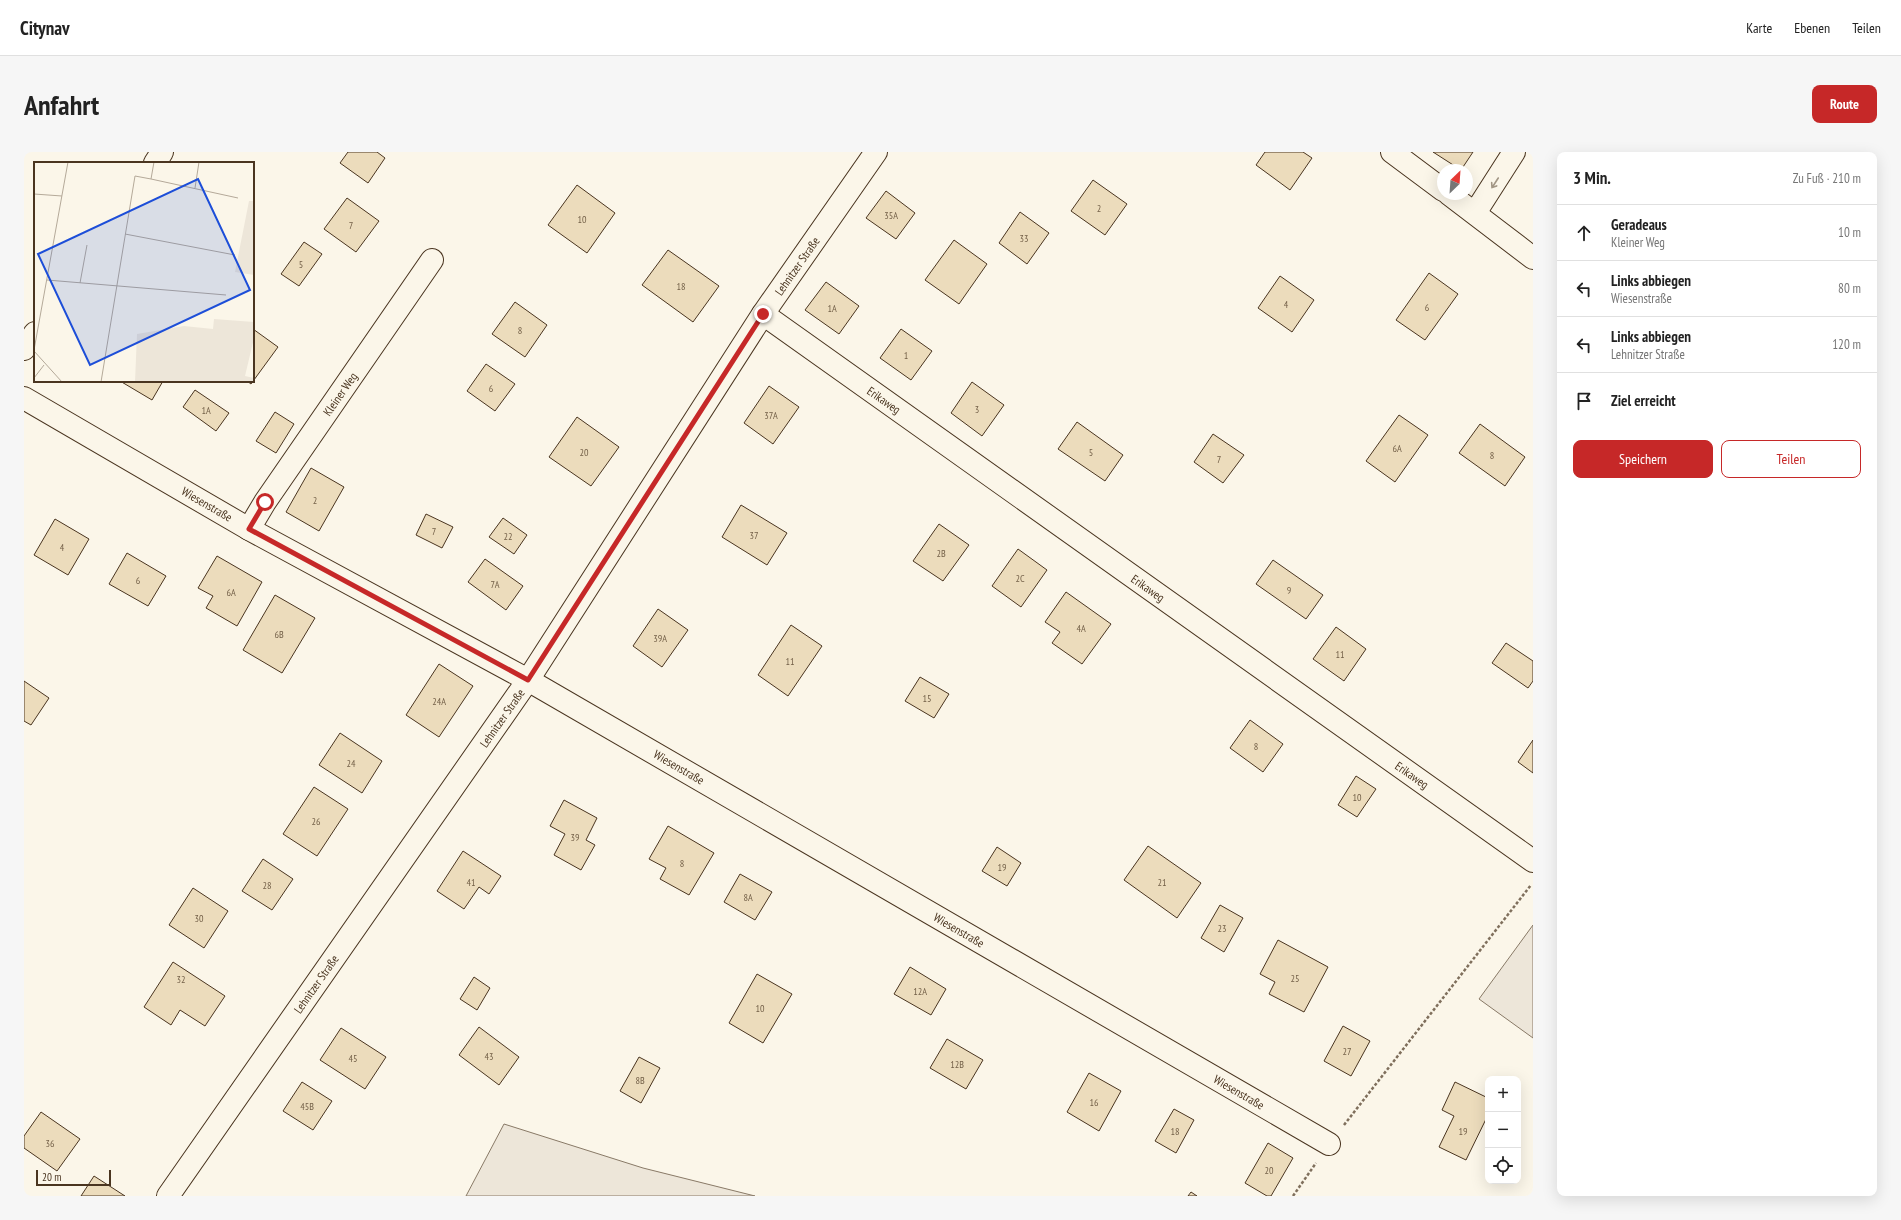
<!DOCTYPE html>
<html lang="de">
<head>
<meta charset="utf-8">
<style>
	body { margin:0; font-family:"PT Sans Narrow",sans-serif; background:#f6f6f6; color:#222 }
	.controls { position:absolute; right:12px; bottom:12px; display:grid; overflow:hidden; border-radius:8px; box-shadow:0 4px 16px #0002 }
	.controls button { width:36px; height:36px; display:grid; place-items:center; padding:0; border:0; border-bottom:1px solid #e0e0e0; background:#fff; color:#222; font:20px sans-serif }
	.compass { position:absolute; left:1413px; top:12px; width:36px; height:36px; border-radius:50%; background:#fff; box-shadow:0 4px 16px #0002; rotate:25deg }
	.scale { position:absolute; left:12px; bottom:10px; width:75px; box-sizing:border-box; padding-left:4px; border:2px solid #4a3520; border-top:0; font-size:11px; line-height:14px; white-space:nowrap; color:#4a3520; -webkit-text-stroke:3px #fbf6e9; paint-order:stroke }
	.stop { position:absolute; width:12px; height:12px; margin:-9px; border:3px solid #c62828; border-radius:50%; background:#fff }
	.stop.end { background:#c62828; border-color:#fff; box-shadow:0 1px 4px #0008 }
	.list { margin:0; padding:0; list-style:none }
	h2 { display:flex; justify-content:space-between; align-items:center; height:52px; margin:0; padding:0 16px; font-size:17px }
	h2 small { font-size:13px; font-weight:400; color:#767676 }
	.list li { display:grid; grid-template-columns:26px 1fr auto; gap:12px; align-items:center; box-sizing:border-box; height:56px; padding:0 16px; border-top:1px solid #e0e0e0 }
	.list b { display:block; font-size:15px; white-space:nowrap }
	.list p { margin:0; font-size:13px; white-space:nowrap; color:#767676 }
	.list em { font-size:13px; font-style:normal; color:#767676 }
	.actions { display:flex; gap:8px; padding:12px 16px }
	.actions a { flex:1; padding:9px 0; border:1px solid #c62828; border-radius:8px; text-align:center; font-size:14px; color:#c62828 }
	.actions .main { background:#c62828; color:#fff }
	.icon { flex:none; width:22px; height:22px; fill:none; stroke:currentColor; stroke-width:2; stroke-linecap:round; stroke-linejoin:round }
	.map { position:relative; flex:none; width:1509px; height:1044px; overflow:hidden; border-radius:8px }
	header { display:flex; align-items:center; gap:24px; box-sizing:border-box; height:56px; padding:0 20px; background:#fff; border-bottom:1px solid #e0e0e0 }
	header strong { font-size:19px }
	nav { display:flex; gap:22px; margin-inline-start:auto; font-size:14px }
	.intro { display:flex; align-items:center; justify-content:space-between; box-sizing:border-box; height:96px; padding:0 24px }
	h1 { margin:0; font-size:28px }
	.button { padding:10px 18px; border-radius:8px; background:#c62828; color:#fff; font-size:14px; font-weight:700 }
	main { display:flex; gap:24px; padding:0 24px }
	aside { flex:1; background:#fff; border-radius:8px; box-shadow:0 4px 16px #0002 }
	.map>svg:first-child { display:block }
	.green { fill:#ede6d9; stroke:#887966 }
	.building { fill:#ecdcbc; stroke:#4a3520 }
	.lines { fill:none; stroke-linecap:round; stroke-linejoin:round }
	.minor-casing { stroke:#4a3520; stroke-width:24 }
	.path { stroke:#7f6f5c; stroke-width:2.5; stroke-dasharray:3 2; stroke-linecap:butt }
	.minor { stroke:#fbf6e9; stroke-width:22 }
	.oneway { stroke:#a29684 }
	.route { stroke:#c62828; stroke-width:5 }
	.labels { text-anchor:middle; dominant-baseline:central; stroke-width:3; stroke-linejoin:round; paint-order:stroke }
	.number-label { font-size:10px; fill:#725f47 }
	.street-label { font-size:12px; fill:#4a3520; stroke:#fbf6e9 }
	.inset-road { fill:none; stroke:#b4a999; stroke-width:1 }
	.view { fill:#1d4ed8; fill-opacity:0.15; stroke:#1d4ed8; stroke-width:2 }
	.inset-edge { fill:none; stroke:#4a3520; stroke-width:2 }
</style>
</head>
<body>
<header>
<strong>Citynav</strong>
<nav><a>Karte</a><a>Ebenen</a><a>Teilen</a></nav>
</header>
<div class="intro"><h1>Anfahrt</h1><a class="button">Route</a></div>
<main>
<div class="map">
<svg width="1509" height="1044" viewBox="0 0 1509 1044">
	<rect width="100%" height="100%" fill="#fbf6e9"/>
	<!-- green -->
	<g class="green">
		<path d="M1509 773V886L1455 847Z"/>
		<path d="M480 972 619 1016 731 1044H442Z"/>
	</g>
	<!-- building -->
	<g class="building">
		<path d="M324 0H353L361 6 344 31 316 11Z"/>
		<path d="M1241 0H1279L1288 6 1266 38 1232 13Z"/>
		<path d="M1409 0H1449L1437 18Z"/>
		<path d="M1069 28 1103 52 1081 83 1047 59Z"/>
		<path d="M553 33 591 61 563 101 524 73Z"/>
		<path d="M862 39 891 61 872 87 842 66Z"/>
		<path d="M323 46 355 69 332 100 300 77Z"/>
		<path d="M996 60 1025 81 1003 112 975 91Z"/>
		<path d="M930 88 963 112 935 152 901 128Z"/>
		<path d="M280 90 298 102 275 134 257 122Z"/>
		<path d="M644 98 695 134 669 170 618 133Z"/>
		<path d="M1405 121 1434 142 1401 188 1372 168Z"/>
		<path d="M1256 124 1290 148 1268 180 1234 156Z"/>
		<path d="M802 130 835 154 815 182 781 158Z"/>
		<path d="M491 150 523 173 501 205 468 182Z"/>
		<path d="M229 177 254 195 227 232 223 229H229Z"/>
		<path d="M877 177 908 199 887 228 856 206Z"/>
		<path d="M462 212 491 232 471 259 443 239Z"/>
		<path d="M96 229H139L128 248Z"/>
		<path d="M948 230 980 253 958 284 927 261Z"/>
		<path d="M745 234 775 255 749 292 720 271Z"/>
		<path d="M171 238 205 261 192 279 159 255Z"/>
		<path d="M251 260 270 272 252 301 232 289Z"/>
		<path d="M1375 263 1404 283 1371 330 1342 309Z"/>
		<path d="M553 265 595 295 567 334 525 305Z"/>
		<path d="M1053 270 1099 303 1081 329 1034 297Z"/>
		<path d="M1456 272 1501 305 1481 334 1435 301Z"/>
		<path d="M1189 282 1220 303 1199 331 1170 310Z"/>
		<path d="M287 316 320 335 295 379 262 360Z"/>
		<path d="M717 353 763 381 743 413 698 385Z"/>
		<path d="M402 362 429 375 418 396 392 383Z"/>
		<path d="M479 366 503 383 490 402 465 385Z"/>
		<path d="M31 367 65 387 44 423 10 403Z"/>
		<path d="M915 372 945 393 919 429 889 409Z"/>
		<path d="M994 397 1023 418 997 455 968 434Z"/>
		<path d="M103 401 142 424 124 454 85 432Z"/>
		<path d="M193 404 238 430 213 474 182 456 189 444 174 436Z"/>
		<path d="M461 407 499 434 482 458 444 430Z"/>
		<path d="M1249 408 1299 443 1282 467 1232 432Z"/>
		<path d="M1042 440 1087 472 1058 512 1028 491 1036 480 1021 470Z"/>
		<path d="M251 443 291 466 258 521 219 498Z"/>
		<path d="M634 457 664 478 638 515 609 494Z"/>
		<path d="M767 473 798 494 764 544 734 523Z"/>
		<path d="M1312 475 1342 497 1320 529 1289 507Z"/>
		<path d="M1482 491 1509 509V529L1504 536 1468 511Z"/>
		<path d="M415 512 449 534 415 585 382 563Z"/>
		<path d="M896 525 925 542 910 566 881 549Z"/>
		<path d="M0 529 25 546 7 573 0 569Z"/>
		<path d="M1226 568 1259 592 1239 620 1206 596Z"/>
		<path d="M316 581 358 609 338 641 295 613Z"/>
		<path d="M1509 588V621L1494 610Z"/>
		<path d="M1332 624 1352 637 1333 665 1314 653Z"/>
		<path d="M290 635 324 657 293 704 259 682Z"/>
		<path d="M540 648 573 666 562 688 571 693 557 718 530 703 541 682 526 674Z"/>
		<path d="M644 674 690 701 665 743 636 727 642 716 625 707Z"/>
		<path d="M1124 694 1177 731 1153 766 1100 728Z"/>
		<path d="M973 695 997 711 983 734 958 719Z"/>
		<path d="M439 699 477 724 465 742 455 735 440 757 413 739Z"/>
		<path d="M239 707 269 727 248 758 218 739Z"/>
		<path d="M716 722 748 740 731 768 700 750Z"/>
		<path d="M169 736 204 759 180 796 145 773Z"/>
		<path d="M1196 753 1219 766 1200 800 1177 786Z"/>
		<path d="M1254 788 1304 815 1280 860 1245 842 1251 830 1236 822Z"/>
		<path d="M149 810 201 844 181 874 156 858 147 873 120 855Z"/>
		<path d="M886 815 922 837 907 863 870 842Z"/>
		<path d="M733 822 768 842 739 891 705 871Z"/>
		<path d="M450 825 466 836 453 858 436 847Z"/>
		<path d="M1319 874 1346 889 1327 924 1300 909Z"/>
		<path d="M455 875 495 905 475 933 435 903Z"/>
		<path d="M317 876 362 905 341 937 296 908Z"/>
		<path d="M923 887 959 908 942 937 906 916Z"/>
		<path d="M615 905 636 916 617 951 596 939Z"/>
		<path d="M1065 921 1097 939 1075 979 1043 960Z"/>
		<path d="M278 930 308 949 289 978 259 959Z"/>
		<path d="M1431 930 1464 946V963L1442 1008 1415 995 1430 964 1418 958Z"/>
		<path d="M1150 957 1170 968 1152 1001 1131 989Z"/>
		<path d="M17 960 56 987 33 1019 0 996V984Z"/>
		<path d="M1244 991 1269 1006 1247 1044H1243L1221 1031Z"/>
		<path d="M70 1024 101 1044H57Z"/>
		<path d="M1167 1040 1173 1044H1164Z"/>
	</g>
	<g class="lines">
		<defs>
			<g id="minor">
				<path d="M1368 0 1419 38"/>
				<path d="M131 11 138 0"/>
				<path d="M1425 42 1509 106"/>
				<path d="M1451 61 1490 0"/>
				<path d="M739 162 1509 709"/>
				<path d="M0 197 11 181"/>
				<path d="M0 246 225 377 504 528 1305 992"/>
				<path d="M225 377 241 350 408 108"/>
				<path d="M144 1044 504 528 739 162 852 0"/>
			</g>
		</defs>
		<!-- minor casing -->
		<use href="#minor" class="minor-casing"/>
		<!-- path -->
		<g class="path">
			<path d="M1320 973 1507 733"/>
			<path d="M1269 1044 1292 1011"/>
		</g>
		<!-- minor -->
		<use href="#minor" class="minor"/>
	</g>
	<!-- one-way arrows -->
	<defs><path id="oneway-shaft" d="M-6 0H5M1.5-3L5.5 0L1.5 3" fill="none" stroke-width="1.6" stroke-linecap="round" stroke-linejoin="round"/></defs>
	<use class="oneway" href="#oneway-shaft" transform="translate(1471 31) rotate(123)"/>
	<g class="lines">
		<!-- route -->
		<path class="route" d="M241 350 225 377 504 528 739 162"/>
	</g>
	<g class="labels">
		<!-- number labels -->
		<g class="number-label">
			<text x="1075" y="56">2</text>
			<text x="867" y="63">35A</text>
			<text x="558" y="67">10</text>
			<text x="327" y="73">7</text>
			<text x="1000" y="86">33</text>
			<text x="277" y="112">5</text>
			<text x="657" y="134">18</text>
			<text x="1262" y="152">4</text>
			<text x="1403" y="155">6</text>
			<text x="808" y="156">1A</text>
			<text x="496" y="178">8</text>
			<text x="882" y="203">1</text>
			<text x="467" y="236">6</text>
			<text x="953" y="257">3</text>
			<text x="182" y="258">1A</text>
			<text x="747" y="263">37A</text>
			<text x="1373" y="296">6A</text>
			<text x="560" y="300">20</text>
			<text x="1067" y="300">5</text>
			<text x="1468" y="303">8</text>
			<text x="1195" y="307">7</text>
			<text x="291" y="348">2</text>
			<text x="410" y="379">7</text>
			<text x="730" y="383">37</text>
			<text x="484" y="384">22</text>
			<text x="38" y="395">4</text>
			<text x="917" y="401">2B</text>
			<text x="996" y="426">2C</text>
			<text x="114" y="428">6</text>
			<text x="471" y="432">7A</text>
			<text x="1265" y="438">9</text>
			<text x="207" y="440">6A</text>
			<text x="1057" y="476">4A</text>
			<text x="255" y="482">6B</text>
			<text x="636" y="486">39A</text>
			<text x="1316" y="502">11</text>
			<text x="766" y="509">11</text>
			<text x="903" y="546">15</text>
			<text x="415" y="549">24A</text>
			<text x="1232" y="594">8</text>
			<text x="327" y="611">24</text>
			<text x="1333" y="645">10</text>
			<text x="292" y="669">26</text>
			<text x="551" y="685">39</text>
			<text x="658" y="711">8</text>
			<text x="978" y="715">19</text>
			<text x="447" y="730">41</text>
			<text x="1138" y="730">21</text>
			<text x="243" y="733">28</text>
			<text x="724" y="745">8A</text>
			<text x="175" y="766">30</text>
			<text x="1198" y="776">23</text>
			<text x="1271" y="826">25</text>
			<text x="157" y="827">32</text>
			<text x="896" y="839">12A</text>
			<text x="736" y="856">10</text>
			<text x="1323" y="899">27</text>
			<text x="465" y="904">43</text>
			<text x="329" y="906">45</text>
			<text x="933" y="912">12B</text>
			<text x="616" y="928">8B</text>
			<text x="1070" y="950">16</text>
			<text x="283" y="954">45B</text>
			<text x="1151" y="979">18</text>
			<text x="1439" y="979">19</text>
			<text x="26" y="991">36</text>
			<text x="1245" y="1018">20</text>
		</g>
		<!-- street labels -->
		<g class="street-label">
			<text transform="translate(773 114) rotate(-55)">Lehnitzer Straße</text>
			<text transform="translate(316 242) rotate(-55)">Kleiner Weg</text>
			<text transform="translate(860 248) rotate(35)">Erikaweg</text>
			<text transform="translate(183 352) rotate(30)">Wiesenstraße</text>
			<text transform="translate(1124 436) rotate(35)">Erikaweg</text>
			<text transform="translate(478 566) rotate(-55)">Lehnitzer Straße</text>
			<text transform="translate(655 615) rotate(30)">Wiesenstraße</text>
			<text transform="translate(1388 623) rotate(35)">Erikaweg</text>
			<text transform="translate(935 778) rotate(30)">Wiesenstraße</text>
			<text transform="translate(292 832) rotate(-55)">Lehnitzer Straße</text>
			<text transform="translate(1215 940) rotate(30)">Wiesenstraße</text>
		</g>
	</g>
	<!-- overview -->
	<g transform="translate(10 10)">
		<rect width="220" height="220" fill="#fbf6e9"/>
		<path d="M215 39H220V113L201 110ZM180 157 220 160V176L211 214 220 216V220H101L103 172 150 164 179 167Z" fill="#ede6d9"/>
		<path class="inset-road" d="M117 17 204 36M161 26 165 0M0 32 28 34M91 72 201 93M13 118 192 133M46 121 53 83M0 188 34 0M0 189 28 220M0 216 10 203M67 220 101 14 117 17 120 0"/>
		<path class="view" d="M164 17 216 128 56 203 4 92Z"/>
		<rect width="220" height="220" class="inset-edge"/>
	</g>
</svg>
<div class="controls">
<button>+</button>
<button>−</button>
<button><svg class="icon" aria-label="locate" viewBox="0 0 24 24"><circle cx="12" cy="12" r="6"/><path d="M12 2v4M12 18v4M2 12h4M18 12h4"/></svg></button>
</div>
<svg class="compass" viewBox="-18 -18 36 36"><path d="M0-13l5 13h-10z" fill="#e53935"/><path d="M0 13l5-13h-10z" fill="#767676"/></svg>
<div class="scale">20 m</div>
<div class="stop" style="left:241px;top:350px"></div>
<div class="stop end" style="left:739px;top:162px"></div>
</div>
<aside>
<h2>3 Min.<small>Zu Fuß · 210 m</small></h2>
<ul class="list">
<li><svg class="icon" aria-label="ahead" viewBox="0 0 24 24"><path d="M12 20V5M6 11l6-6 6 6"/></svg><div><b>Geradeaus</b><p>Kleiner Weg</p></div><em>10 m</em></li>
<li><svg class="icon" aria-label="left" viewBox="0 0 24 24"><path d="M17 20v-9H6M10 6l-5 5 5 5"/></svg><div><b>Links abbiegen</b><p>Wiesenstraße</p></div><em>80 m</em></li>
<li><svg class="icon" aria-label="left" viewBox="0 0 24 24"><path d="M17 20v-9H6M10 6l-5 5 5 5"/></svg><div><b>Links abbiegen</b><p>Lehnitzer Straße</p></div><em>120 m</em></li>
<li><svg class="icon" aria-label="arrive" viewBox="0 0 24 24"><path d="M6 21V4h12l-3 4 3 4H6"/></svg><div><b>Ziel erreicht</b></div></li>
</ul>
<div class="actions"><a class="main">Speichern</a><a>Teilen</a></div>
</aside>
</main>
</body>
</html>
